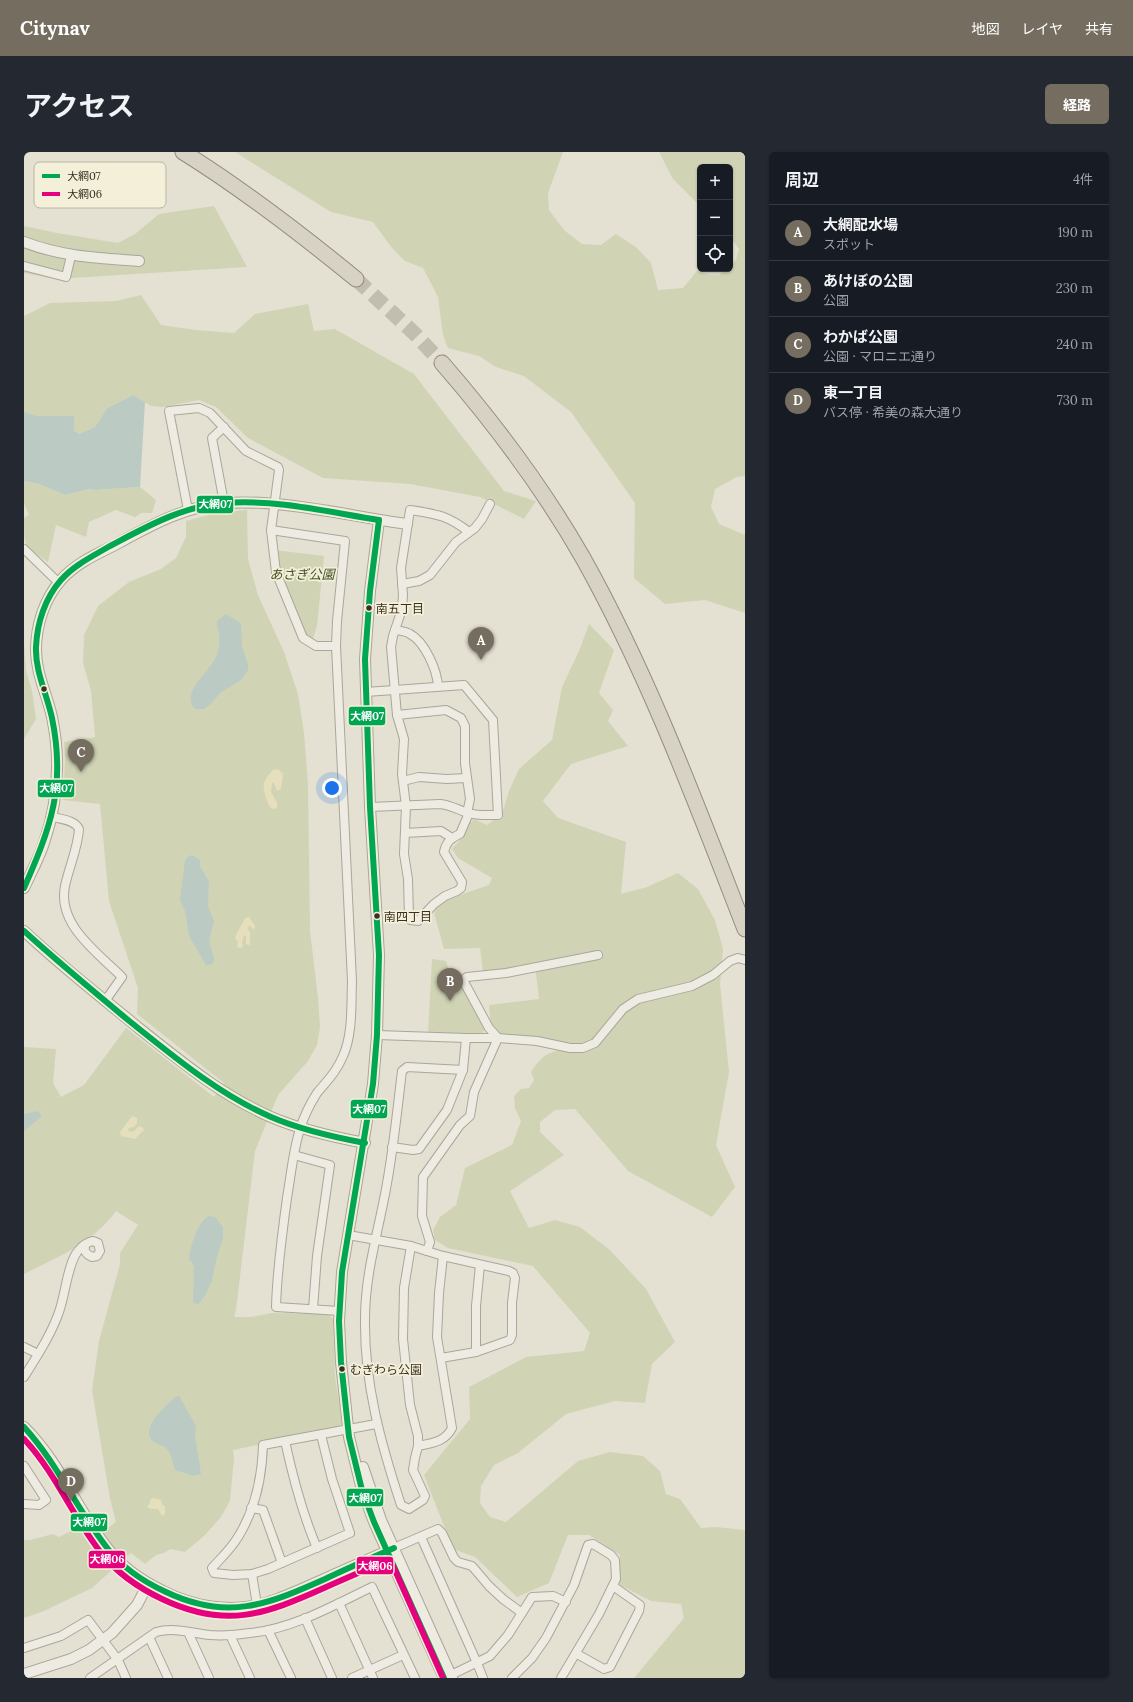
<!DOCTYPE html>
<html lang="ja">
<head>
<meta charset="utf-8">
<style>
	body { margin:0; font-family:Lora,"Noto Sans JP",serif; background:#242831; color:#f1f3f6 }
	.controls { position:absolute; right:12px; top:12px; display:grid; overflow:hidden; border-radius:6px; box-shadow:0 1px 3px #0004 }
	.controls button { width:36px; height:36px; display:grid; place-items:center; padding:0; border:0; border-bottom:1px solid #363941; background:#171b24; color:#f1f3f6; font:20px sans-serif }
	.you { position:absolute; left:308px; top:636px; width:14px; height:14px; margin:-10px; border:3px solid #fff; border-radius:50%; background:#1a73e8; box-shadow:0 0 0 6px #1a73e833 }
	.badge { display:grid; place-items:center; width:26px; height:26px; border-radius:50%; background:#756e60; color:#fff; font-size:13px; font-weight:700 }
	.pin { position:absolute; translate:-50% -33px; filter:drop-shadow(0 1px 2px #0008) }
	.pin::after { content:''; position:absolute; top:21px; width:14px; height:12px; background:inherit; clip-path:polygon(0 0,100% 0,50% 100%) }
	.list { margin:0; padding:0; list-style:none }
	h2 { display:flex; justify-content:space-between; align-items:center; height:52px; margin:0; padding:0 16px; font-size:17px }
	h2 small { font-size:13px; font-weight:400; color:#9ea1a6 }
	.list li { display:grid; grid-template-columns:26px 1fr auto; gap:12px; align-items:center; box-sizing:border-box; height:56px; padding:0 16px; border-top:1px solid #363941 }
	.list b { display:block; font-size:15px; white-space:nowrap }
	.list p { margin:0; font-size:13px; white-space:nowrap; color:#9ea1a6 }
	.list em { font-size:13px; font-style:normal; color:#9ea1a6 }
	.icon { flex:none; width:22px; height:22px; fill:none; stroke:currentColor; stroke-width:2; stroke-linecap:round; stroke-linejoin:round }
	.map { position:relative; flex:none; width:721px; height:1526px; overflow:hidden; border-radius:6px }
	header { display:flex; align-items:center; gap:24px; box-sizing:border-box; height:56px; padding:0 20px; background:#756e60; color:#fff }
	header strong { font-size:19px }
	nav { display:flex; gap:22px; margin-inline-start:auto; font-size:14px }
	.intro { display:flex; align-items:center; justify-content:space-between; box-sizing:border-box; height:96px; padding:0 24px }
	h1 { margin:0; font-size:28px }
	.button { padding:10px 18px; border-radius:6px; background:#756e60; color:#fff; font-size:14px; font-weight:700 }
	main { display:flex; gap:24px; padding:0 24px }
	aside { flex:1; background:#171b24; border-radius:6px; box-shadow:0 1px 3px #0004 }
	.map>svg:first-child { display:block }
	.green { fill:#d0d4b5 }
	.sand { fill:#e5dfbc }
	.water { fill:#bbcbc3 }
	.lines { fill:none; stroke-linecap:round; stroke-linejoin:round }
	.motorway-tunnel { stroke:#c2beaf; stroke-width:15; stroke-dasharray:15 8; stroke-linecap:butt }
	.minor-casing { stroke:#aaa69a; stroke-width:10 }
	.tertiary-casing { stroke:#aaa69a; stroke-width:12 }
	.motorway-casing { stroke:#908c81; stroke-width:17 }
	.minor { stroke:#edebe2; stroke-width:8 }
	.tertiary { stroke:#edebe2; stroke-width:10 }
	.motorway { stroke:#d7d2c3; stroke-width:15 }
	.bus-1-casing { stroke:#f4efd9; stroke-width:9 }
	.bus-2-casing { stroke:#f4efd9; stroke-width:9 }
	.bus-1 { stroke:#00a651; stroke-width:6 }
	.bus-2 { stroke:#e5007d; stroke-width:6 }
	.bus-dot { fill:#393022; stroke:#f4efd9; stroke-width:1.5 }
	.labels { text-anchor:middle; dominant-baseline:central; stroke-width:3.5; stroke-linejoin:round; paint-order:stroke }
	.bus-label { font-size:12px; fill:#393022; stroke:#f4efd9; text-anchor:start }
	.park-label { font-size:13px; font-style:italic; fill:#44542a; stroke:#f4efd9 }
	.key { fill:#f4efd9; stroke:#bcb6a2; stroke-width:1 }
	.key-label { font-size:11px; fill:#393022 }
	.line-badge { stroke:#f4efd9; stroke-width:1.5 }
	.badge-label { font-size:11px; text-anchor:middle; font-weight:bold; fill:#fff }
</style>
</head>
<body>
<header>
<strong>Citynav</strong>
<nav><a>地図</a><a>レイヤ</a><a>共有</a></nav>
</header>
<div class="intro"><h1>アクセス</h1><a class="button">経路</a></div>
<main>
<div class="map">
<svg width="721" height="1526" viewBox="0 0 721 1526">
	<rect width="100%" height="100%" fill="#e4e1d2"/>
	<!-- green -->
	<g class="green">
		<path d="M211 0H539L524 41 525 58 540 78 558 92 577 93 592 82 613 96 627 111 634 138 659 136 673 119 686 123H695L702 117H706V113L712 108 715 97 706 85V15H676V54L649 27 635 0H721V324L713 325 691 337 687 355 695 372 721 383V461L681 448 641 452 610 426 611 351 547 260 500 224 472 215 455 204 424 196 419 183 414 145 399 116 381 109 368 96 349 70 307 60Z"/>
		<path d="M190 54 223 115 32 127 0 121V74L33 81 94 91 111 82 135 62Z"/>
		<path d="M117 143 137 173 172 178 210 181 231 162 284 152 290 179 311 177 390 222 480 339 512 349 500 367 456 345 386 332 299 326 224 286 192 255 175 248 139 255 127 254 109 243 83 256 71 275 55 282 50 278V264H13L0 260V164L26 151 92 149Z"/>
		<path d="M0 329 15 332 41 343 66 337 71 338 116 335 132 348 128 361H117L111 365 92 358 65 370 62 385 32 373 24 410C0 393 0 397 0 366L5 363 0 351Z"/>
		<path d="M223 358 224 407 234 443 260 500 274 542 280 581 284 632 286 779 294 846 296 875 293 893 284 909 254 943 231 999 212 1158 210 1165H227L248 1161 304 1162 309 1167 311 1224 318 1271 315 1276 209 1298 210 1306 206 1349 197 1365 181 1383 161 1400 146 1397 140 1401 132 1403 121 1412 107 1401 68 1436 20 1459 0 1466V1388H6L29 1382 35 1385 57 1374 66 1388 92 1370 86 1347 68 1238 75 1189 96 1112V1101L114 1073 92 1059C69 1091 34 1105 0 1122V895L32 897 29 931 37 945 60 933 102 876 190 945 200 931 113 862 114 836 85 749 76 652 39 648 41 608 40 590 71 585 67 539 59 511 60 483 74 454 105 430 137 417 152 406 162 385V369L192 361Z"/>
		<path d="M251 398 300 404 293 474 288 490 284 487 280 480 256 420Z"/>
		<path d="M565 472 590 498 575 541 589 558 584 569 604 594 547 612 519 649 534 666 602 690 597 742 623 735 654 721 674 737 691 768 699 797 696 832 705 920 692 993 711 1035 688 1065 604 1019 551 957 531 958 516 970V980L540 1003 486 1039 505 1076 531 1068 556 1075 586 1098 622 1137 651 1190 628 1212 621 1251 591 1249 542 1262 494 1301 470 1313 457 1334 456 1351 466 1365 482 1370 554 1309 586 1300 619 1304 636 1319 642 1342 656 1347 677 1376 692 1375 721 1378V1526H610L660 1466 657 1452 627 1449 596 1433V1403L565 1383H544L525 1431 493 1445 451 1405 429 1397 400 1323 446 1267 445 1235 502 1205 560 1199 566 1181 509 1114 424 1096 411 1088 409 1078 416 1065 432 1053 441 1016 488 993 497 969 491 956 490 944 497 937 505 936 510 928 507 920C521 899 526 900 550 896L479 885 467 874 465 853 515 847 511 813 459 820 456 796 420 797 410 761 414 753 424 747 465 733 468 726 434 706 428 697 437 687 446 671 450 667 463 673 478 662 485 639 495 617 528 588 538 535 555 499Z"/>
		<path d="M0 489 2 519 8 539 12 567 0 587Z"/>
		<path d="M408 807 422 809 429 830H435L459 874 460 878 457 884 404 882Z"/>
	</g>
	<!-- sand -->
	<g class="sand">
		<path d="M254 617 259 622 257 637 253 639 250 631H248L247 640 253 651V656L248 657C244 654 238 636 240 631 241 627 246 621 249 618Z"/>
		<path d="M225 765 231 774 230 778 225 773 224 776 226 781V793L222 792V784L220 783 218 790 219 794 217 796 213 795 214 790 211 786C214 778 218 773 221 766Z"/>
		<path d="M108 964 113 966V971L110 975 105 976 104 979 109 980 115 974 119 976 120 978 111 987 97 984 96 980Z"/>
		<path d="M129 1346 137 1348 138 1353 141 1354V1362L138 1364 134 1357H127L123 1355 126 1351V1348Z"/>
	</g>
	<!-- water -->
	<g class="water">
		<path d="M109 243 121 250 116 335 71 338 66 337 41 343 15 332 0 329V260L13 264H50V278L55 282 71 275 83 256Z"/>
		<path d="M202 462 214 469 217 473 218 495 224 512V518L217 528 196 541 187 552 180 557H171C155 539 189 518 193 502 195 497 196 489 195 484 195 478 192 475 193 469Z"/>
		<path d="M168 703 176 708V715L185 729 184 754 190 769 185 789 190 806 189 812 182 813 165 784 161 759 156 748 161 708 165 704Z"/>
		<path d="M14 959 18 964 0 979V962Z"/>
		<path d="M186 1064 191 1065 199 1075V1086L193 1105 188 1128 182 1142 174 1153 169 1150 170 1114 165 1107C166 1095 174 1067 186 1064Z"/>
		<path d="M155 1244 172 1274 171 1283 177 1322 169 1324 151 1318C149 1312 147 1301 143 1297 140 1293 133 1293 129 1289 115 1276 142 1254 151 1245Z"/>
	</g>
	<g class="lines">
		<!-- motorway-tunnel -->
		<path class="motorway-tunnel" d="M332 127 390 181 418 211"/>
		<defs>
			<g id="minor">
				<path d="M0 114 42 125 47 104"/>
				<path d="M200 275 188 286 200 351"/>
				<path d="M164 358 145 259 175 256 186 261 222 299 254 315 255 318 247 378 252 420 279 486 292 494H312"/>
				<path d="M247 378 321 389 313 469 312 494 328 829C327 853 329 882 319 904 313 919 303 929 293 941 286 952 280 964 276 977 269 999 267 1023 263 1046 258 1082 253 1118 252 1155L316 1159"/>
				<path d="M445 380C423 363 412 362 386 358L377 416 379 443 378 457 369 484 367 495 373 563 380 587 378 622 382 654 380 702 384 727 385 765 386 768 394 769 410 752 421 744 433 739 437 736 438 730 420 700C422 690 427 686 436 682L445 661"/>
				<path d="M0 397 35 431"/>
				<path d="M378 432 395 429 406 423 432 390 451 376 458 367 466 352"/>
				<path d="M371 478C376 479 382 479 386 482 401 490 413 518 414 534"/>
				<path d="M342 540 440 533 469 568 474 663C464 663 454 664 444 661 434 658 427 653 416 652L346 655"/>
				<path d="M373 563 422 558 437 566 441 574V611L446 647 443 661"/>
				<path d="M379 629 395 625 423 627 443 626"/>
				<path d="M29 665C37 667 51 668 55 677 54 696 45 715 41 734 33 773 74 801 98 825L81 849"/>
				<path d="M381 681 417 679 428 686"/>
				<path d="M353 883 442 886H474L513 889 546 896H559L571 891 599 857 614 847 668 834 689 823 706 809 714 806 721 808"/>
				<path d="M368 995 389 998 395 997 423 958 439 918 442 886"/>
				<path d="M270 1003 306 1013 293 1104 289 1157"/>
				<path d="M324 1083 387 1094 419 1104 485 1119 489 1121 491 1126 488 1151V1183L486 1188 452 1200 417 1206"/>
				<path d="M387 1094 380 1136 379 1187 386 1253 394 1284V1294L391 1306 389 1318 401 1344 399 1348 385 1357 377 1353C357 1292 340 1231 341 1167 341 1124 353 1084 361 1042 369 1002 373 960 378 919L383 915 439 918"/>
				<path d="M403 1099 406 1090 398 1064 399 1025 436 973 446 964 450 940 474 886 465 876 439 828 443 825 482 821 574 803"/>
				<path d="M0 1195 14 1202"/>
				<path d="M452 1200V1154L456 1113"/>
				<path d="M0 1225C13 1204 27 1183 35 1160 41 1144 44 1110 54 1099 58 1094 64 1090 69 1089L74 1091 76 1099 73 1104 68 1105C62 1102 60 1100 61 1093"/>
				<path d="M297 1283 308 1327 326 1381 244 1417 228 1422 209 1423 190 1421 188 1416C197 1406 207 1397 214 1385 231 1358 238 1324 239 1293L352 1272"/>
				<path d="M261 1289C269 1326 278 1361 293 1396"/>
				<path d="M394 1294C408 1291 421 1290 428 1276L413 1185 415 1141 419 1104"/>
				<path d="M0 1314 22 1348 15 1353 0 1352"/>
				<path d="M227 1356 239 1358 258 1411"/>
				<path d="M397 1385 453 1511 459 1526"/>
				<path d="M370 1396 414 1377 418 1381 430 1406 434 1410 448 1414 465 1434 479 1447 498 1461"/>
				<path d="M228 1422 233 1453"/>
				<path d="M315 1451 349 1526"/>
				<path d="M281 1466 308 1526"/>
				<path d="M244 1478 267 1526"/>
				<path d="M164 1480 185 1526"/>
				<path d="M206 1483 226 1526"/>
				<path d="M125 1485 144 1526"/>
				<path d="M0 1496 37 1484 64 1468 94 1508 102 1526"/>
				<path d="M553 1502 580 1517 586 1515 615 1459 616 1453 589 1434"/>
				<path d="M427 1523 466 1504 484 1483 508 1445 529 1444 542 1450"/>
				<path d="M66 1526 132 1480C150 1475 167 1481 186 1483 199 1484 213 1483 226 1481 269 1477 310 1453 348 1435L391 1526"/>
				<path d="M328 1526 379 1503"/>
				<path d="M488 1526 508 1506 522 1486 550 1433 564 1393 569 1392 587 1403 591 1408 592 1427 575 1462 537 1526"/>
			</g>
			<g id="tertiary">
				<path d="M0 90C39 105 74 106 115 109"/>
				<path d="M355 368 346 439 341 507 346 655 355 803 353 883 349 932 318 1120 315 1169 317 1210 325 1285 338 1338 350 1370 420 1526"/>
				<path d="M0 736C7 721 15 706 20 691 34 650 37 608 28 565 23 542 12 522 12 498 12 474 20 447 37 428 51 412 71 403 89 394 124 375 160 354 201 351 259 347 325 364 383 372"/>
				<path d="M0 779C37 814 77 845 116 877 159 911 197 943 247 965 277 978 309 985 341 991"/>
				<path d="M0 1275C36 1310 53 1358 84 1397 99 1416 118 1429 139 1439 170 1455 208 1461 242 1451 261 1445 280 1436 298 1428 322 1417 346 1407 370 1396"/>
				<path d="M339 1315 357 1368 428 1526"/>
				<path d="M0 1522 47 1507 65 1498 88 1481 113 1453 124 1432"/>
			</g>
			<g id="motorway">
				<path d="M159 0C220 38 277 82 332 127"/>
				<path d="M418 211C471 272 519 336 559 406 625 524 672 651 721 777"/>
			</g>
		</defs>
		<!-- minor casing -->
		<use href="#minor" class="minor-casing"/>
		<!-- tertiary casing -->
		<use href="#tertiary" class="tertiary-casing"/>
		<!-- motorway casing -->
		<use href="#motorway" class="motorway-casing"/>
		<!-- minor -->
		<use href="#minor" class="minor"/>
		<!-- tertiary -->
		<use href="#tertiary" class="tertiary"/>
		<!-- motorway -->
		<use href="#motorway" class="motorway"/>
		<defs>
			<g id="bus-1">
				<path d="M355 368 346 439 341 507 346 655 355 803 353 883 349 932 318 1120 315 1169 317 1210 325 1285 338 1338 350 1370 420 1526"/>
				<path d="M0 736C27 675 42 634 28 566 23 542 11 520 12 495 13 471 21 446 37 428 50 413 69 404 86 394 122 375 159 354 200 351 252 347 304 360 355 368"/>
				<path d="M0 779C34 810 69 839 104 868 149 904 194 942 247 965 277 978 309 985 341 991"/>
				<path d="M0 1275C34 1312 53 1358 84 1397 99 1416 120 1430 142 1440 203 1469 243 1453 301 1427 324 1416 347 1406 370 1396"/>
			</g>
			<path id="bus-2" d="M0 1287C32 1321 49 1366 78 1402 94 1422 115 1436 138 1447 201 1477 240 1463 300 1436 322 1426 344 1417 366 1407L419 1526"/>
		</defs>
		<!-- bus-1 casing -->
		<use href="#bus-1" class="bus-1-casing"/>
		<!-- bus-2 casing -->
		<use href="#bus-2" class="bus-2-casing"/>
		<!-- bus-1 -->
		<use href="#bus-1" class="bus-1"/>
		<!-- bus-2 -->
		<use href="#bus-2" class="bus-2"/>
	</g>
	<!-- markers -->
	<g class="bus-dot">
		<circle cx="345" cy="456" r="3.5"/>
		<circle cx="20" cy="537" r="3.5"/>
		<circle cx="353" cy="764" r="3.5"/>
		<circle cx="318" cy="1217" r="3.5"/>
	</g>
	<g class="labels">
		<!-- bus labels -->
		<g class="bus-label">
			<text x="352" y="456">南五丁目</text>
			<text x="360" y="764">南四丁目</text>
			<text x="326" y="1217">むぎわら公園</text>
		</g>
		<!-- park labels -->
		<g class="park-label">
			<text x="278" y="422">あさぎ公園</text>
		</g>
	</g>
	<!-- legend -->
	<rect x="10" y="10" width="132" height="46" rx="6" class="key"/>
	<rect x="18" y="22" width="18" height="4" fill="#00a651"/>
	<rect x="18" y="40" width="18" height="4" fill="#e5007d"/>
	<g class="key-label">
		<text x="43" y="28">大網07</text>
		<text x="43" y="46">大網06</text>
	</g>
	<g class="line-badge">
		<rect x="172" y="343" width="38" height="19" rx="4" fill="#00a651"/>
		<rect x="324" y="554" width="38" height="20" rx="4" fill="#00a651"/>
		<rect x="13" y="627" width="38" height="19" rx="4" fill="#00a651"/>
		<rect x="326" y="947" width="38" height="20" rx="4" fill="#00a651"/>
		<rect x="322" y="1336" width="38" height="19" rx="4" fill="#00a651"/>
		<rect x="46" y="1361" width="38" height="19" rx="4" fill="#00a651"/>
		<rect x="64" y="1398" width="38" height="19" rx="4" fill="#e5007d"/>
		<rect x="332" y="1404" width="38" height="19" rx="4" fill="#e5007d"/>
	</g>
	<g class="badge-label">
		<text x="191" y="356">大網07</text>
		<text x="343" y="568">大網07</text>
		<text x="32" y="640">大網07</text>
		<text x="345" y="961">大網07</text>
		<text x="341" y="1350">大網07</text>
		<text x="65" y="1374">大網07</text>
		<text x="83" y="1411">大網06</text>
		<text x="351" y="1418">大網06</text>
	</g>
</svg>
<div class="controls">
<button>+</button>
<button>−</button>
<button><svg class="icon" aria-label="locate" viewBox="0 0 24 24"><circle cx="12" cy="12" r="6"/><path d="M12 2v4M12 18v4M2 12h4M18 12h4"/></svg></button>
</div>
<div class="you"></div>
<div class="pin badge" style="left:457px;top:508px">A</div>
<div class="pin badge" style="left:426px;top:849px">B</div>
<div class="pin badge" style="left:57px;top:620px">C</div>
<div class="pin badge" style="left:47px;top:1349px">D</div>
</div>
<aside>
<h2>周辺<small>4件</small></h2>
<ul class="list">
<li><span class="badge">A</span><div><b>大網配水場</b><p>スポット</p></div><em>190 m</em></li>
<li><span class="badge">B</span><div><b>あけぼの公園</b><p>公園</p></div><em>230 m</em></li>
<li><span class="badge">C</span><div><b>わかば公園</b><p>公園 · マロニエ通り</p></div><em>240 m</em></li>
<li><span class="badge">D</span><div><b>東一丁目</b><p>バス停 · 希美の森大通り</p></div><em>730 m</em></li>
</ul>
</aside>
</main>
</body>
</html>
